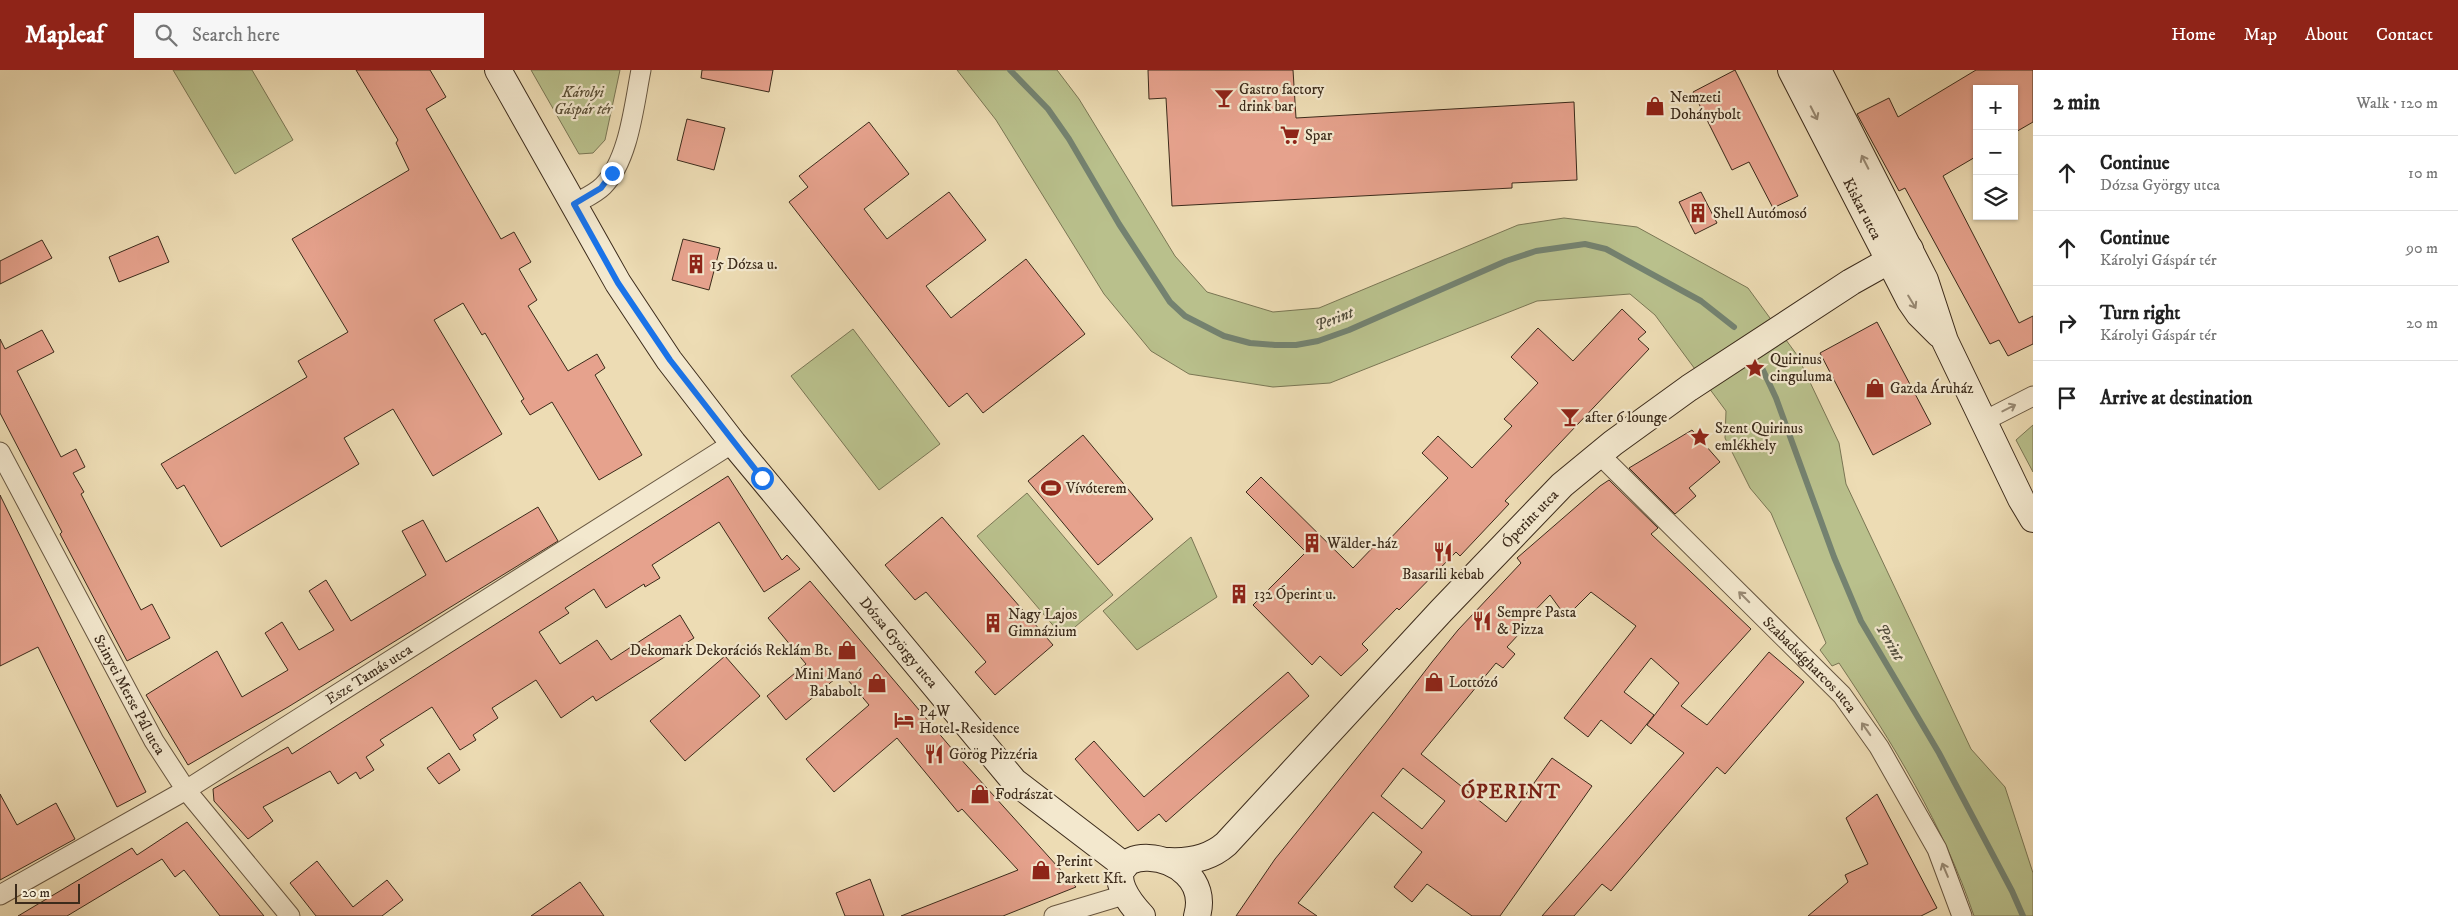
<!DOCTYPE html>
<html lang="en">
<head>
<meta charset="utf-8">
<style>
	body { margin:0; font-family:"IM FELL DW Pica",serif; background:#f6f6f6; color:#222 }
	.controls { position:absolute; right:15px; top:15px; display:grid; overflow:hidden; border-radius:0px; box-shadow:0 1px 4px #0004 }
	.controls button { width:45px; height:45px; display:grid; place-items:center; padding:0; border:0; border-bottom:1px solid #e0e0e0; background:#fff; color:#222; font:25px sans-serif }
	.scale { position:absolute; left:15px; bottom:12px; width:65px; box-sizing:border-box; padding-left:5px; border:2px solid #3c2b1b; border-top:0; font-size:14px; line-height:18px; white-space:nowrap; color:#3c2b1b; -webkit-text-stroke:4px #f3e8ce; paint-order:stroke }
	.stop { position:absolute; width:15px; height:15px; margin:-11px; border:4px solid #1a73e8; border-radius:50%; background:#fff }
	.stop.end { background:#1a73e8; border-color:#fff; box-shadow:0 1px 5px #0008 }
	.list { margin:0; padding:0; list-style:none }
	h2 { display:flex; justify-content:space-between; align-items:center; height:65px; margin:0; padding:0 20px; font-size:21px }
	h2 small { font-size:16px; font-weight:400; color:#767676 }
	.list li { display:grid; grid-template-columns:32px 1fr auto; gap:15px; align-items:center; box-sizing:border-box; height:75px; padding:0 20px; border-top:1px solid #e0e0e0 }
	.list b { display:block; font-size:19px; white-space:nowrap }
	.list p { margin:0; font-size:16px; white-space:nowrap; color:#767676 }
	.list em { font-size:16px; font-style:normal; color:#767676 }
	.icon { flex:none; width:28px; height:28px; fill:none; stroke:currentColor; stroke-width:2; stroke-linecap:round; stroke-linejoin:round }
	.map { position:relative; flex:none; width:2033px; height:846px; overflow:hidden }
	header { display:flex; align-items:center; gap:30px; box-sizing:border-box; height:70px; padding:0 25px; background:#8f2418; color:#fff }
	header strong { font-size:24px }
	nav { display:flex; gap:28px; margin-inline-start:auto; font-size:18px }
	.search { width:350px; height:45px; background:#f6f6f6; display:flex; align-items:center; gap:12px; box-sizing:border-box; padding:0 18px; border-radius:0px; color:#767676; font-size:19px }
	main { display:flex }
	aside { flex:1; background:#fff }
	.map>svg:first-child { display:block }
	.green { fill:#b9c08c; stroke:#7a7654 }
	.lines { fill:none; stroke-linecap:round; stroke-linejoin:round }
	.stream { stroke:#748270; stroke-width:6 }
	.building { fill:#e6a28d; stroke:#3c2b1b; fill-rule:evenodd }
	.street-casing { stroke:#685741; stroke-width:21 }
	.secondary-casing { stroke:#3c2b1b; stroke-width:28 }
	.street { stroke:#f3e8ce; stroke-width:19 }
	.secondary { stroke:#f3e8ce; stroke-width:26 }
	.oneway { stroke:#988a74 }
	.route { stroke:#1a73e8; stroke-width:6 }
	.labels { text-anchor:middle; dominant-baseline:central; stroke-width:4.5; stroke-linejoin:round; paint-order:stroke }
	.poi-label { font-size:15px; fill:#3c2b1b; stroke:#f3e8ce; text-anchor:start }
	.park-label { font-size:15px; font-style:italic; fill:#5b5037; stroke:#f3e8ce }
	.street-label { font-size:15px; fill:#3c2b1b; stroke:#f3e8ce }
	.water-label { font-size:16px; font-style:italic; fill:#544f3e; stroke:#f3e8ce }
	.district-label { font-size:20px; font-weight:bold; letter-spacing:1px; fill:#7a1f14; stroke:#f3e8ce }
</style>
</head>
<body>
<header>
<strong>Mapleaf</strong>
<div class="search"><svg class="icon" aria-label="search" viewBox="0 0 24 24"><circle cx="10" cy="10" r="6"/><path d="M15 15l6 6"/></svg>Search here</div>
<nav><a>Home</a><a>Map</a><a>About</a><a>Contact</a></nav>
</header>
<main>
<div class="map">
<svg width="2033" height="846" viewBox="0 0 2033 846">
	<rect width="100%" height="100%" fill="#eddcb4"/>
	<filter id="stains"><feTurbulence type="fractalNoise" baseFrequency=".004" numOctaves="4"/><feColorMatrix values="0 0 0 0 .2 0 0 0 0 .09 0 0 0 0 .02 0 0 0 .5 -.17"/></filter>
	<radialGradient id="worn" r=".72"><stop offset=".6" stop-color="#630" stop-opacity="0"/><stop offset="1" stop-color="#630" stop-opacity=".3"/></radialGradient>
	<!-- green -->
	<g class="green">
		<path d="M173 0H252L293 70 235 104Z"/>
		<path d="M531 0H620L605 70 593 83 579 84Z"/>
		<path d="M957 0H1057L1079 29 1175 186 1207 222 1273 242 1319 238 1518 155 1564 148 1637 157 1748 218 1797 285 1839 373 1846 414 1971 679 2005 717 2033 803V846H1974C1944 756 1892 672 1839 593L1832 596 1820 580 1826 573 1771 443 1750 418 1725 368 1726 341 1655 245 1630 224 1537 231 1330 313 1273 317 1189 304 1151 281 1104 224 996 50Z"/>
		<path d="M853 259 940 374 879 420 791 306Z"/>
		<path d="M2033 355V402L2016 370Z"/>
		<path d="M1027 423 1113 525 1063 567 977 466Z"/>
		<path d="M1191 467 1217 527 1137 580 1103 541Z"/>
	</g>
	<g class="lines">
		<!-- stream -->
		<g class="stream">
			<path d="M1010 0 1048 39 1069 69 1119 154 1170 232 1185 246 1224 266 1250 273 1275 275H1296L1318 271 1349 260 1506 191 1536 181 1585 174 1606 179 1701 231 1734 257"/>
			<path d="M1762 298 1776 328 1834 487 1861 551 1939 683 2012 821 2023 846"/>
		</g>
	</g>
	<!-- building -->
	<g class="building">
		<path d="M356 0H430L446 27 426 39 501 169 514 162 531 192 519 199 537 230 528 236 568 301 597 284 605 298 595 305 642 385 599 410 552 332 530 345 521 331 524 329 485 263 482 265 463 233 434 250 502 364 433 406 393 339 344 368 359 394 221 477 184 415 177 419 161 394 307 307 298 291 348 262 292 169 409 100 396 73 398 70Z"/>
		<path d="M702 0H773L769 22 701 8Z"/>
		<path d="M1148 0H1293L1296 48 1574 32 1577 110 1512 113V118L1172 136 1166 28 1149 29Z"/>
		<path d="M1735 0 1798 126 1773 138 1749 92 1732 100 1693 22Z"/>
		<path d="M1976 0H2033V52L2014 63V19H1977V86L1943 106 2019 253 2033 246V274L2008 286 1999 270 1990 274 1905 118 1899 121 1857 44 1889 28 1898 47Z"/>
		<path d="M687 49 725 58 714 100 677 90Z"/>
		<path d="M869 52 909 104 864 139 887 169 949 122 986 170 926 216 951 248 1026 189 1085 264 983 343 967 323 949 337 789 132 808 117 799 106Z"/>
		<path d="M1701 122 1717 153 1695 164 1679 132Z"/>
		<path d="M158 166 169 192 119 212 109 187Z"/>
		<path d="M683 169 720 178 709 220 672 210Z"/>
		<path d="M42 170 52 188 0 214V191Z"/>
		<path d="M1622 239 1646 262 1638 269 1649 279 1505 431 1509 434 1460 486 1456 482 1399 540 1397 538 1362 574 1368 580 1341 606 1320 586 1312 595 1253 535 1306 482 1246 422 1261 407 1353 498 1379 471 1384 475 1448 408 1422 383 1438 366 1472 398 1512 356 1504 349 1538 313 1511 287 1538 258 1573 291Z"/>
		<path d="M1877 252 1931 354 1873 385 1820 283Z"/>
		<path d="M42 260 54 282 17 301 61 387 76 379 85 397 73 403 84 422 81 424 141 540 152 534 170 568 127 591 60 464 62 462 0 343V269L5 279Z"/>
		<path d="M1692 360 1720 392 1689 418 1696 426 1675 444 1629 398Z"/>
		<path d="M1083 365 1153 449 1098 495 1028 411Z"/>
		<path d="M728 406 782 490 787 485 800 499 764 522 719 452 652 495 660 508 645 517 644 514 606 538 594 519 565 538 569 543 539 562 560 594 597 570 611 590 680 545 694 568 596 631 593 626 561 648 536 610 492 638 498 648 473 665 476 670 460 680 432 637 380 670 384 675 366 687 374 700 360 709 356 702 338 714 330 701 263 737 273 751 248 769 214 731 213 719 288 677 292 684Z"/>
		<path d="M1609 410 1658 458 1651 464 1751 559 1681 636 1707 655 1769 582 1804 612 1725 704 1717 697 1611 821 1602 814 1574 846H1542L1684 683 1647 655 1679 613 1651 588 1624 622 1654 645 1631 674 1601 650 1588 667 1564 648 1636 556 1591 522 1566 547 1550 525 1515 561 1519 564 1507 577 1515 584 1503 598 1496 593 1421 684 1506 752 1552 688 1592 716 1500 846H1472L1427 814 1412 832 1394 817 1422 782 1373 742 1298 833 1317 846H1236L1275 789 1386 652 1432 592 1458 560 1521 493 1517 488 1600 416ZM1403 698 1445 731 1422 759 1381 726Z"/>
		<path d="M0 425 146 722 117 737 38 577 0 596Z"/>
		<path d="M538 437 558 471 288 637 188 695 146 625 217 581 242 627 288 600 265 563 282 552 299 580 334 560 309 521 326 510 351 551 426 505 402 461 423 450 446 492Z"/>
		<path d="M942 447 1053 575 995 625 975 602 986 592 926 522 915 530 885 495Z"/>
		<path d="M810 511 958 686 1076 817 1003 846H901L1018 800 962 739 958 742 897 668 834 722 806 689 869 635 842 603 786 650 767 626 806 594 768 548Z"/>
		<path d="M725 586 760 626 685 691 650 651Z"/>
		<path d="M1288 602 1309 626 1166 752 1159 744 1138 761 1075 689 1094 671 1144 727Z"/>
		<path d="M449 683 460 700 439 714 427 698Z"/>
		<path d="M0 724 17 755 56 733 75 769 0 810Z"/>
		<path d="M1877 724 1937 838 1921 846H1808L1848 812 1845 805 1868 794 1846 748Z"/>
		<path d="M187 752 264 846H220L184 800 175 807 162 789 67 846H18L132 778 137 785Z"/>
		<path d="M317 791 353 837 387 810 403 830 382 846H316L290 813Z"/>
		<path d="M870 809 884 846H845L836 823Z"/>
		<path d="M580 812 604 846H531Z"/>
	</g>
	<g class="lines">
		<defs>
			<g id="street">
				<path d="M574 134C583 129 595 124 603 116 629 90 634 35 641 0"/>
				<path d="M1984 351 2033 326"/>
				<path id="s1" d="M0 382 154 671 186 720 290 846"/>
				<path id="s2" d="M1599 384 1842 625 1879 677 1937 779 1962 846"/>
				<path id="s3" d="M0 825 186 720 733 373"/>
				<path d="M1054 846 1124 825"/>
			</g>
			<g id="secondary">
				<path id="s4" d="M498 0 618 213 669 290 733 373 1014 711 1125 796"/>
				<path id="s5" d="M1791 0 1910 231 1919 244 1939 264"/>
				<path d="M1818 0 1925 210 1945 271 2021 429 2033 449"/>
				<path id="s6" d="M1169 791C1190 792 1210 788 1226 774L1441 541 1562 415 1613 373 1689 318 1851 212 1910 179"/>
				<path d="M1142 846C1065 764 1218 773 1197 846"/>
			</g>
		</defs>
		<!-- street casing -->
		<use href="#street" class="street-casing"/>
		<!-- secondary casing -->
		<use href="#secondary" class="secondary-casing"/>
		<!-- street -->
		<use href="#street" class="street"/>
		<!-- secondary -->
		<use href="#secondary" class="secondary"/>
	</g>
	<!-- one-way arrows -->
	<defs><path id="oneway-shaft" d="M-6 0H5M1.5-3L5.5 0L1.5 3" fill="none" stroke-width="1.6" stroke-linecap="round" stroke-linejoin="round" transform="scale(1.25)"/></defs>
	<g class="oneway">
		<use href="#oneway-shaft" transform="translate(1814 43) rotate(63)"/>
		<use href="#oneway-shaft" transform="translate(1865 92) rotate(-117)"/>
		<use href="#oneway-shaft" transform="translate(1912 232) rotate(59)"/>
		<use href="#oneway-shaft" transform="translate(2009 338) rotate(-27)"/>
		<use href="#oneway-shaft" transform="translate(1744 527) rotate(-135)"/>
		<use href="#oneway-shaft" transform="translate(1866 659) rotate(-125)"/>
		<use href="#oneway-shaft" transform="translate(1945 800) rotate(-113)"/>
	</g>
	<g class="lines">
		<!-- route -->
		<path class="route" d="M612 103 601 118 574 134 618 213 670 290 762 408"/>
	</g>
	<!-- icons -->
	<defs>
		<symbol id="bar-bare" viewBox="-9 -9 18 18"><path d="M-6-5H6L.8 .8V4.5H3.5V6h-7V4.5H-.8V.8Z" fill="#8f2418" stroke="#f3e8ce" stroke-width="2.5" paint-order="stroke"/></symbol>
		<symbol id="shop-bare" viewBox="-9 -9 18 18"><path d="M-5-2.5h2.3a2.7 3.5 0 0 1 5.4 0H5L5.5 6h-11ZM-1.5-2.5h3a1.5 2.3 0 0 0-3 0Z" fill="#8f2418" stroke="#f3e8ce" stroke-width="2.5" paint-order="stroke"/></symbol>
		<symbol id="supermarket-bare" viewBox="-9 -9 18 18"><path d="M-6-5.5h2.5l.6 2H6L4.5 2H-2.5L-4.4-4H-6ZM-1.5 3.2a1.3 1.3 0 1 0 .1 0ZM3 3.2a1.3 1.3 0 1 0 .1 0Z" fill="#8f2418" stroke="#f3e8ce" stroke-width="2.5" paint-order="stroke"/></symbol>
		<symbol id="building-bare" viewBox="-9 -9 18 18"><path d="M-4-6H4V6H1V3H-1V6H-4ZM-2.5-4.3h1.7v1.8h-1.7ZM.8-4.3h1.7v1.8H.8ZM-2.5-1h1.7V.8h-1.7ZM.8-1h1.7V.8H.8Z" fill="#8f2418" stroke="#f3e8ce" stroke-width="2.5" paint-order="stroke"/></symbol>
		<symbol id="sight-bare" viewBox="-9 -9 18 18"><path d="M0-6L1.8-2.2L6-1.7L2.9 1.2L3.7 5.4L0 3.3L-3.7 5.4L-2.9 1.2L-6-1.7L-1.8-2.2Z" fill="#8f2418" stroke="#f3e8ce" stroke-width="2.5" paint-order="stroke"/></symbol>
		<symbol id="stadium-bare" viewBox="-9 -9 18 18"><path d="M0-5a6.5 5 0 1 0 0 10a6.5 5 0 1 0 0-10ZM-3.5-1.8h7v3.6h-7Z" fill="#8f2418" stroke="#f3e8ce" stroke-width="2.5" paint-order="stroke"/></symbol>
		<symbol id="restaurant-bare" viewBox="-9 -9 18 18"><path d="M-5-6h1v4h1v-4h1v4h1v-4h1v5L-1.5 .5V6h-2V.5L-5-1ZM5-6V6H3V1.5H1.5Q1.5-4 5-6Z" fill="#8f2418" stroke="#f3e8ce" stroke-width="2.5" paint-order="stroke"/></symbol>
		<symbol id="hotel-bare" viewBox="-9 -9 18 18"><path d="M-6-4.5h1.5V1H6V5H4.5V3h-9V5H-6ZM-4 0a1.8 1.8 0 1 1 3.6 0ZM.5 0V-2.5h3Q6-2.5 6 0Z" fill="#8f2418" stroke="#f3e8ce" stroke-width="2.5" paint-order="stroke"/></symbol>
	</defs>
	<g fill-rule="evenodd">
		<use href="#bar-bare" x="1210" y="14" width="28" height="28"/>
		<use href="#shop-bare" x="1641" y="22" width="28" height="28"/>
		<use href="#supermarket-bare" x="1276" y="51" width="28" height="28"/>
		<use href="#building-bare" x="1684" y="129" width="28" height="28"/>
		<use href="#building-bare" x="682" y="180" width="28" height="28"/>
		<use href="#sight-bare" x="1741" y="284" width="28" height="28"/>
		<use href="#shop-bare" x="1861" y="304" width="28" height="28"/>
		<use href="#bar-bare" x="1556" y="333" width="28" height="28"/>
		<use href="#sight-bare" x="1686" y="353" width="28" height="28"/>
		<use href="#stadium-bare" x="1037" y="404" width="28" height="28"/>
		<use href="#building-bare" x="1298" y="459" width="28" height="28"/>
		<use href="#restaurant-bare" x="1429" y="468" width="28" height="28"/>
		<use href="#building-bare" x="1225" y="510" width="28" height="28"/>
		<use href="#restaurant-bare" x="1468" y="537" width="28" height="28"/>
		<use href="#building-bare" x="979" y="539" width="28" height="28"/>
		<use href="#shop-bare" x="833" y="566" width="28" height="28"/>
		<use href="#shop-bare" x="1420" y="598" width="28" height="28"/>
		<use href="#shop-bare" x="863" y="599" width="28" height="28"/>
		<use href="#hotel-bare" x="890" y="636" width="28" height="28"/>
		<use href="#restaurant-bare" x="920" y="670" width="28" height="28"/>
		<use href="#shop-bare" x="966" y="710" width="28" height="28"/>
		<use href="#shop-bare" x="1027" y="786" width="28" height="28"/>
	</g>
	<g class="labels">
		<!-- poi labels -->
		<g class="poi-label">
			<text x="1239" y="19">Gastro factory<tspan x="1239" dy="17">drink bar</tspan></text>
			<text x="1670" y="27">Nemzeti<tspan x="1670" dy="17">Dohánybolt</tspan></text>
			<text x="1305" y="65">Spar</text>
			<text x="1713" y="143">Shell Autómosó</text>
			<text x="711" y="194">15 Dózsa u.</text>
			<text x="1770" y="289">Quirinus<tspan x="1770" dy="17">cinguluma</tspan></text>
			<text x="1890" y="318">Gazda Áruház</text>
			<text x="1585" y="347">after 6 lounge</text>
			<text x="1715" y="358">Szent Quirinus<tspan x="1715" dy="17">emlékhely</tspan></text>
			<text x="1066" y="418">Vívóterem</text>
			<text x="1327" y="473">Wälder-ház</text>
			<text x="1443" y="504" text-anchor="middle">Basarili kebab</text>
			<text x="1254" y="524">132 Óperint u.</text>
			<text x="1497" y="542">Sempre Pasta<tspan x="1497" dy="17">&amp; Pizza</tspan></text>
			<text x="1008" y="544">Nagy Lajos<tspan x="1008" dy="17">Gimnázium</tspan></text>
			<text x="832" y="580" text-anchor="end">Dekomark Dekorációs Reklám Bt.</text>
			<text x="862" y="604" text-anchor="end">Mini Manó<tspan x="862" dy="17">Bababolt</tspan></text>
			<text x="1449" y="612">Lottózó</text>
			<text x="919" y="641">P4W<tspan x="919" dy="17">Hotel-Residence</tspan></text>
			<text x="949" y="684">Görög Pizzéria</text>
			<text x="995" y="724">Fodrászat</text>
			<text x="1056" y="791">Perint<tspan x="1056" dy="17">Parkett Kft.</tspan></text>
		</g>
		<!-- park labels -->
		<g class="park-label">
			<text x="583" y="22">Károlyi<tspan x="583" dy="17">Gáspár tér</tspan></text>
		</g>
		<!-- street labels -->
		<g class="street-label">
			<text stroke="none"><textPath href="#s5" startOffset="156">Kiskar utca</textPath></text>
			<text stroke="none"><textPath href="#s6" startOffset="506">Óperint utca</textPath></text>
			<text stroke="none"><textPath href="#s4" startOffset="701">Dózsa György utca</textPath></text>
			<text stroke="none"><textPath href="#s2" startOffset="298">Szabadságharcos utca</textPath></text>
			<text stroke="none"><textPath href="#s3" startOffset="430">Esze Tamás utca</textPath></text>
			<text stroke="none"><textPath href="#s1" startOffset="275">Szinyei Merse Pál utca</textPath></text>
		</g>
		<!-- water labels -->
		<g class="water-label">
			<text transform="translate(1334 249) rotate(-21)">Perint</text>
			<text transform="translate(1890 572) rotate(60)">Perint</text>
		</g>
		<!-- district labels -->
		<g class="district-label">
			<text x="1511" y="722">ÓPERINT</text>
		</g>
	</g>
	<rect width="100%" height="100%" filter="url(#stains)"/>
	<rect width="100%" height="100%" fill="url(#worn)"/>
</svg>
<div class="controls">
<button>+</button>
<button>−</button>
<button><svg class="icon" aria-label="layers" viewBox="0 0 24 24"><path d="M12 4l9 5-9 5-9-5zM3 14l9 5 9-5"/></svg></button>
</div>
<div class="scale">20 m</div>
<div class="stop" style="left:762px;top:408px"></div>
<div class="stop end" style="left:612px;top:103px"></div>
</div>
<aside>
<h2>2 min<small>Walk · 120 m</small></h2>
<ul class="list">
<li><svg class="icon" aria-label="ahead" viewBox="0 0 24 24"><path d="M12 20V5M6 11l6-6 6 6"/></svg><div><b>Continue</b><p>Dózsa György utca</p></div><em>10 m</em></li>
<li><svg class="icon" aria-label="ahead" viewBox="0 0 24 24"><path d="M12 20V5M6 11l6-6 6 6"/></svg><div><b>Continue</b><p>Károlyi Gáspár tér</p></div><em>90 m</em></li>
<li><svg class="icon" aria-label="right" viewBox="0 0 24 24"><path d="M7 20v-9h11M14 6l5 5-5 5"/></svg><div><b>Turn right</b><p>Károlyi Gáspár tér</p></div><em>20 m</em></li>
<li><svg class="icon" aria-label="arrive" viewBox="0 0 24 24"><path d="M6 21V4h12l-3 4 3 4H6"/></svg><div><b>Arrive at destination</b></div></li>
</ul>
</aside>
</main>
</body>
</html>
